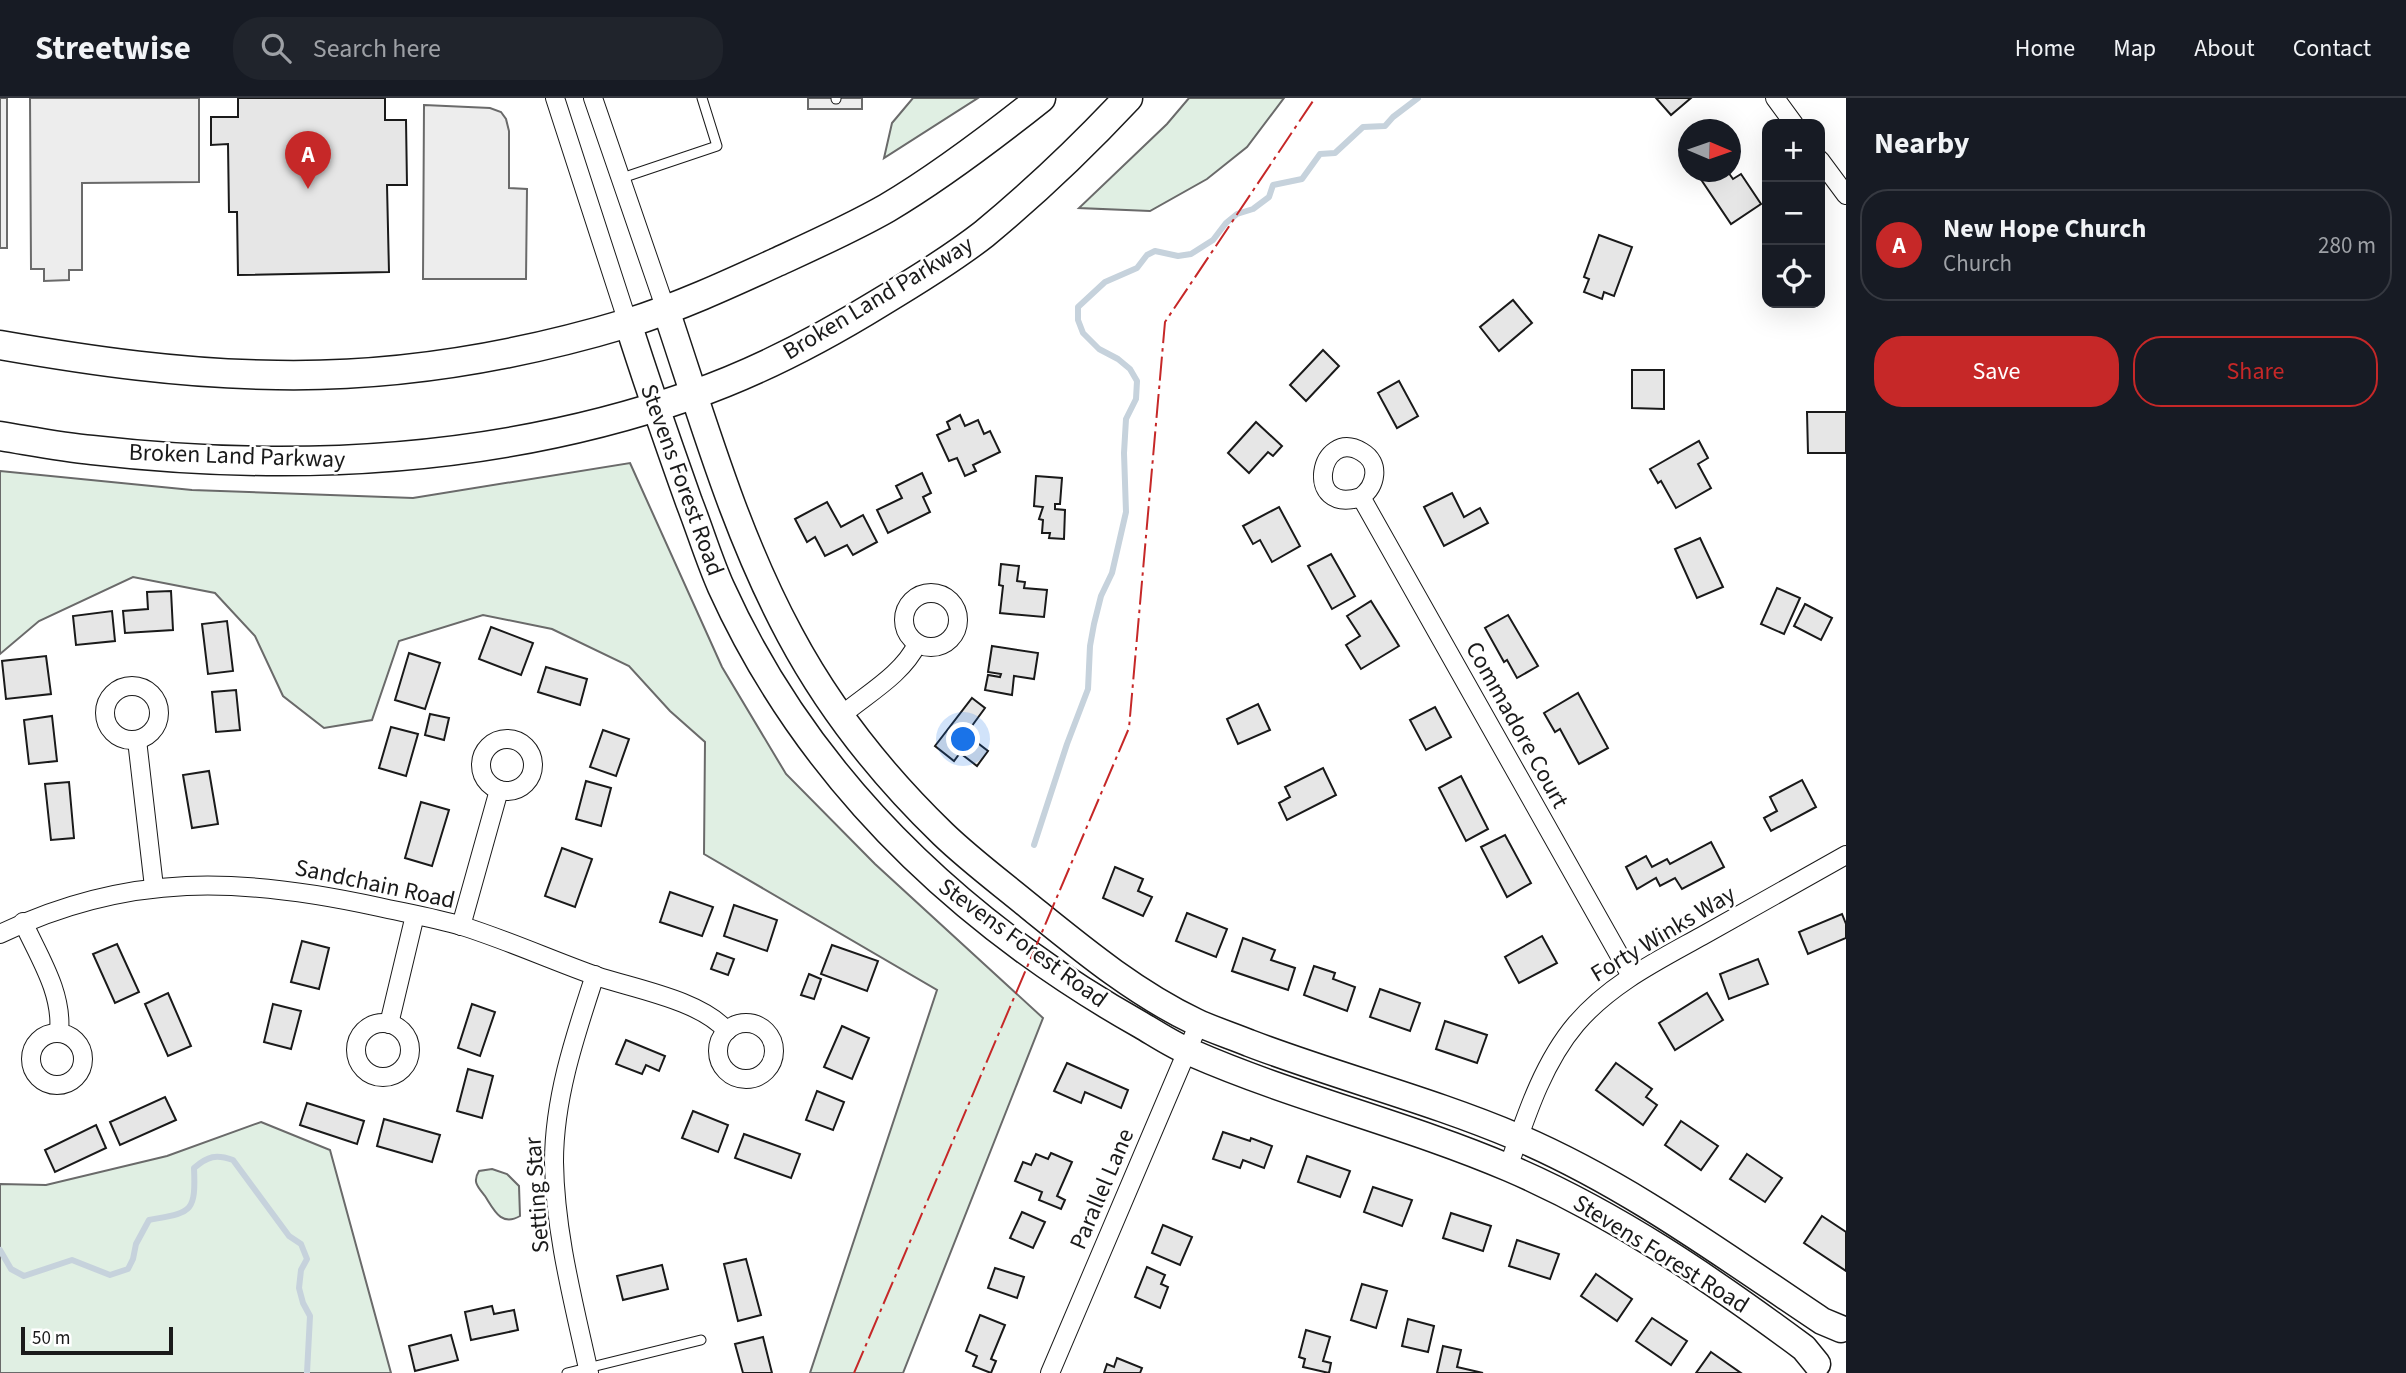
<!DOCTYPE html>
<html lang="en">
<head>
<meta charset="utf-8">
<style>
	body { margin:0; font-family:"Source Sans 3",sans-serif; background:#20242c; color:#f1f3f6 }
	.controls { position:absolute; right:21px; top:21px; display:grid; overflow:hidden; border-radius:14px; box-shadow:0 7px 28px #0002 }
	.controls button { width:63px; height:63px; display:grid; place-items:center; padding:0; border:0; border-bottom:2px solid #363941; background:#171b24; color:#f1f3f6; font:35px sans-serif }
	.compass { position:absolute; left:1678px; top:21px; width:63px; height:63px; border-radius:50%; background:#171b24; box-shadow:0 7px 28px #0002; rotate:92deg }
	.scale { position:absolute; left:21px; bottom:18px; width:152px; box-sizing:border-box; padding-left:7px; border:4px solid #1a1a1a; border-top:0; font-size:19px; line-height:24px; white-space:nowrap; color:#1a1a1a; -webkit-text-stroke:5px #fff; paint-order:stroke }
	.you { position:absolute; left:964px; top:642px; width:24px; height:24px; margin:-18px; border:5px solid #fff; border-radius:50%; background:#1a73e8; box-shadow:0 0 0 10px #1a73e833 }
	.badge { display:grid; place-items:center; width:46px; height:46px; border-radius:50%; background:#c62828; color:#fff; font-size:23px; font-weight:700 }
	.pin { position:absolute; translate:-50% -58px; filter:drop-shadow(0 2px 4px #0008) }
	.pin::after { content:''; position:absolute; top:37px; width:24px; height:21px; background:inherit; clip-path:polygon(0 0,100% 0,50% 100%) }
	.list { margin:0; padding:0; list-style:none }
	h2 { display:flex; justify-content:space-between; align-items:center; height:91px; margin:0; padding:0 28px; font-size:30px }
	h2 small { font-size:23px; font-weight:400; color:#9ea1a6 }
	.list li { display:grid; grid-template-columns:46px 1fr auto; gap:21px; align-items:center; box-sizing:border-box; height:112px; margin:0 14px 14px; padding:0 14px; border:2px solid #363941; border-radius:28px }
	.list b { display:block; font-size:26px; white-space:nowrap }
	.list p { margin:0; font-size:23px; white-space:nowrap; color:#9ea1a6 }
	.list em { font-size:23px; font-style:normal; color:#9ea1a6 }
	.actions { display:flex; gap:14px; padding:21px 28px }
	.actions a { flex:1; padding:16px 0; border:2px solid #c62828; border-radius:28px; text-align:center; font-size:24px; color:#c62828 }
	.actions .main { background:#c62828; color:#fff }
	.icon { flex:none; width:38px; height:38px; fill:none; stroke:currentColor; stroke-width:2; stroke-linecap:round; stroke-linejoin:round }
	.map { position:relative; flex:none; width:1846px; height:1275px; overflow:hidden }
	header { display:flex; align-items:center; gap:42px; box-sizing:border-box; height:98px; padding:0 35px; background:#171b24; border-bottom:2px solid #363941 }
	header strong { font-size:33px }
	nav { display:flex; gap:38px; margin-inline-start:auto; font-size:24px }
	.search { width:490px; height:63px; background:#20242c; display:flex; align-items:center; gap:18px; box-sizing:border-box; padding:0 24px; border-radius:28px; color:#9ea1a6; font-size:26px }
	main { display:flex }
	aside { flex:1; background:#171b24 }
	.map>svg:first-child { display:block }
	.green { fill:#e0efe3; stroke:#6a6a6a; stroke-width:2 }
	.parking { fill:#ededed; stroke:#6a6a6a; stroke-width:2 }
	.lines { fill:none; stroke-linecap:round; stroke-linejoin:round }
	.stream { stroke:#c6d2dc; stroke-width:6 }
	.building { fill:#e6e6e6; stroke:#1a1a1a; stroke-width:2 }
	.lane-casing { stroke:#1a1a1a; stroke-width:11 }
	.street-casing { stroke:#1a1a1a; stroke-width:20 }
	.secondary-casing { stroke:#1a1a1a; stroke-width:29 }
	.primary-casing { stroke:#1a1a1a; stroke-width:31 }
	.lane { stroke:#fff; stroke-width:9 }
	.street { stroke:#fff; stroke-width:18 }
	.secondary { stroke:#fff; stroke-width:26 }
	.primary { stroke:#fff; stroke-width:28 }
	.power { stroke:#c62828; stroke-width:2; stroke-dasharray:24 5 3.5 5; stroke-linecap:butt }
	.labels { text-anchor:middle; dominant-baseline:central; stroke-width:5; stroke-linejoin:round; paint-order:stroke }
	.street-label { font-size:24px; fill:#1a1a1a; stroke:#fff }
</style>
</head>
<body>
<header>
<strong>Streetwise</strong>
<div class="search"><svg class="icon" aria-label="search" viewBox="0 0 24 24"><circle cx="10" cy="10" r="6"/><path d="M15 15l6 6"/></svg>Search here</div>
<nav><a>Home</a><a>Map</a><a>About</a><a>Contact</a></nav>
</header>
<main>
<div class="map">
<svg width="1846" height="1275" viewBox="0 0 1846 1275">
	<rect width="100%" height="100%" fill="#fff"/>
	<!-- green -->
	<g class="green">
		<path d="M913 0H978L884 60 892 25Z"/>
		<path d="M1189 0H1284L1247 49 1207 81 1150 113 1079 110 1167 26Z"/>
		<path d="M630 365 722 569 786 676 875 766 1043 920 903 1275H810L937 892 704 756 705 644 670 613 629 568 552 531 483 517 399 543 372 622 324 630 283 598 255 538 215 495 133 479 39 523 0 556V373L192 392 413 400Z"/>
		<path d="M261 1024 330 1052 391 1275H0V1086L46 1087 167 1058Z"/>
		<path d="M492 1071 507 1076 519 1088 520 1118C501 1129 494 1112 485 1098 478 1089 472 1084 479 1073Z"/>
	</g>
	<!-- parking -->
	<g class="parking">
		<rect x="0" y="0" width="7" height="150"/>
		<path d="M30 0H199V84L82 85V172H69V182L44 183V171H31Z"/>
		<rect x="808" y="0" width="54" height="11"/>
		<path d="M424 7 490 10 501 14 506 21 509 33V90L527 91 526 181H423Z"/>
	</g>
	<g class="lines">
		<!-- stream -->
		<g class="stream">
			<path d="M1034 747 1067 646 1088 591 1090 548 1094 526 1101 498 1112 475 1126 414 1124 355 1126 321 1136 301 1137 283 1130 271 1118 261 1099 251 1083 235 1078 222V209L1105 184 1137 170 1147 157 1155 153 1178 158 1191 156 1213 142 1226 125 1237 116 1253 111 1269 99 1273 87 1302 81 1320 56 1335 55 1363 29 1385 28 1393 19 1418 0"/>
			<path d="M0 1152 11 1171 24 1178 72 1162 110 1177 128 1171 133 1161 136 1146 149 1122C191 1114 196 1116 194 1070 208 1058 216 1056 233 1062L289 1138 301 1146 307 1161 301 1172 299 1190 303 1205 310 1218 307 1275"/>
		</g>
	</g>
	<!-- building -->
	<g class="building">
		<path d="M238 0H385V22H406L407 87H387L389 174 238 177 237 114H229L228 46 211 47V19H238Z"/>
		<path d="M1656 0H1691L1671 17Z"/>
		<path d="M1696 74H1728L1733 81 1741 76 1761 106 1731 126Z"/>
		<path d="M1599 137 1632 149 1614 198 1604 194 1602 201 1584 194 1589 181 1584 179Z"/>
		<path d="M1513 202 1532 225 1499 253 1480 229Z"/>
		<path d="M1323 252 1339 268 1306 303 1290 287Z"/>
		<path d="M1632 272H1664V311L1632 310Z"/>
		<path d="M1399 283 1418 318 1397 330 1378 295Z"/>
		<path d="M1807 314H1846V355H1808Z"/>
		<path d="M960 317 965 328 978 322 984 336 990 333 1000 354 973 367 976 373 965 378 957 360 949 363 937 337 950 331 947 324Z"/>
		<path d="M1256 324 1282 348 1273 358 1268 354 1249 375 1228 355Z"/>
		<path d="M1699 343 1708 360 1698 366 1711 390 1676 410 1661 383 1658 385 1650 371Z"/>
		<path d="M922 375 931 395 923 399 930 414 888 435 877 412 902 400 896 388Z"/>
		<path d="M1036 378 1062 380 1060 406H1055V411L1065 412 1064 441 1049 440 1050 435H1042L1043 422 1039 421 1043 409 1034 408Z"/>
		<path d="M1452 395 1464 419 1480 410 1488 425 1444 448 1424 409Z"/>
		<path d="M827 404 841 429 863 417 877 444 853 457 847 447 825 458 815 439 807 444 795 421Z"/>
		<path d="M1279 409 1300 448 1272 464 1260 442 1253 446 1243 428Z"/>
		<path d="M1700 440 1723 489 1697 500 1675 451Z"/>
		<path d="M1331 456 1355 498 1332 511 1308 468Z"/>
		<path d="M1001 466 1019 468 1017 483 1025 484 1024 490 1047 492 1044 519 1000 515 1003 488 999 487Z"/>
		<path d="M1777 490 1800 500 1784 536 1761 526Z"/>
		<path d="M171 493 173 532 125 535 123 513 148 511 147 494Z"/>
		<path d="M1371 503 1399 548 1361 571 1346 547 1360 538 1347 518Z"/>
		<path d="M1805 506 1832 520 1821 542 1794 528Z"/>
		<path d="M112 513 115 543 76 547 73 518Z"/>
		<path d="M1508 517 1538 568 1517 580 1507 562 1504 564 1485 530Z"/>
		<path d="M227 523 233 573 208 576 202 526Z"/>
		<path d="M491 529 533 545 521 577 479 561Z"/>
		<path d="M992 548 1038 555 1034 581 1014 578 1012 597 985 592 988 577 1000 579 1001 576 988 574Z"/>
		<path d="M409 555 440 565 425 611 395 602Z"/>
		<path d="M46 558 51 596 6 601 2 563Z"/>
		<path d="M546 569 587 581 580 607 538 594Z"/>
		<path d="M236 592 240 632 216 634 212 594Z"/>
		<path d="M1578 595 1608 650 1579 666 1560 631 1555 634 1544 615Z"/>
		<path d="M972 600 985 610 966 636 988 653 977 668 960 655 954 663 935 648Z"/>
		<path d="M1258 606 1270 632 1238 646 1227 621Z"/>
		<path d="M1435 609 1451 639 1426 652 1410 622Z"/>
		<path d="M430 616 449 620 444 642 425 637Z"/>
		<path d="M52 618 57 663 29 666 24 622Z"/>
		<path d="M391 629 418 636 406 678 379 670Z"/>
		<path d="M603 632 629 641 616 678 590 669Z"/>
		<path d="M1323 670 1336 697 1287 722 1279 705 1290 699 1285 689Z"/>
		<path d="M209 673 218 726 192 730 183 677Z"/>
		<path d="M1461 678 1488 731 1466 743 1439 690Z"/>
		<path d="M1802 682 1816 709 1771 733 1764 720 1777 713 1770 699Z"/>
		<path d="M586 683 611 690 601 728 576 721Z"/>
		<path d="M69 684 74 740 51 742 45 686Z"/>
		<path d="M421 704 449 712 432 768 405 760Z"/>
		<path d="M1505 737 1531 785 1507 799 1481 749Z"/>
		<path d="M1711 744 1724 769 1682 791 1675 780 1660 788 1656 780 1637 791 1626 769 1646 758 1652 769 1667 761 1670 766Z"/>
		<path d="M562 750 592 761 575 809 545 798Z"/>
		<path d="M1115 769 1143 781 1138 793 1152 799 1143 818 1103 800Z"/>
		<path d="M670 794 713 809 702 838 660 824Z"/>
		<path d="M734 807 777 822 767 853 724 838Z"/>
		<path d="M1187 815 1227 831 1216 859 1176 843Z"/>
		<path d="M1842 816 1846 826V840L1808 856 1799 834Z"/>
		<path d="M1542 838 1557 865 1519 885 1505 859Z"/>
		<path d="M1243 840 1275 852 1271 862 1295 870 1288 892 1232 873Z"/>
		<path d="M302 843 329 850 319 891 291 884Z"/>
		<path d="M117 846 139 894 115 905 93 856Z"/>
		<path d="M832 847 878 863 867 893 821 876Z"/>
		<path d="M717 855 734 861 728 877 711 871Z"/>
		<path d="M1758 861 1768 886 1729 901 1720 876Z"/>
		<path d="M1314 868 1335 875 1333 881 1355 889 1347 913 1304 897Z"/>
		<path d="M809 876 821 881 814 901 801 897Z"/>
		<path d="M1380 891 1420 905 1410 933 1370 919Z"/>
		<path d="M168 895 191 948 168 958 145 906Z"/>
		<path d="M1707 895 1723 922 1675 952 1659 925Z"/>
		<path d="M273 906 301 913 291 951 264 944Z"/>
		<path d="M472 906 495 914 480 958 458 950Z"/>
		<path d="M1445 923 1487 937 1477 965 1436 951Z"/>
		<path d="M842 928 869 940 852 981 824 969Z"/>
		<path d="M626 942 665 958 659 973 646 967 642 976 616 966Z"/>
		<path d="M1067 965 1128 992 1121 1010 1085 994 1081 1005 1054 993Z"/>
		<path d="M1616 965 1652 991 1646 999 1657 1007 1643 1027 1596 992Z"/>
		<path d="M468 971 493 978 482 1020 457 1013Z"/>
		<path d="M817 993 844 1004 833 1032 806 1022Z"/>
		<path d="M165 999 176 1022 120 1047 110 1024Z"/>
		<path d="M307 1005 364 1023 357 1046 300 1027Z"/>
		<path d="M693 1013 728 1027 718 1054 682 1040Z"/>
		<path d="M384 1021 440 1037 432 1064 377 1048Z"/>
		<path d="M1681 1023 1718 1048 1701 1072 1665 1047Z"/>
		<path d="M96 1027 106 1050 55 1074 45 1052Z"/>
		<path d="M1223 1034 1250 1043 1251 1040 1272 1048 1264 1070 1243 1062 1240 1070 1213 1061Z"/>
		<path d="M744 1036 800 1056 791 1080 735 1060Z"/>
		<path d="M1051 1055 1072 1064 1057 1098 1065 1102 1061 1111 1039 1102 1042 1094 1015 1083 1023 1064 1031 1067 1036 1056 1048 1061Z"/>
		<path d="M1747 1056 1782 1080 1765 1104 1730 1081Z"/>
		<path d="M1307 1058 1350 1073 1340 1099 1298 1084Z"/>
		<path d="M1373 1089 1412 1102 1402 1128 1364 1114Z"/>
		<path d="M1022 1114 1045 1124 1033 1150 1010 1140Z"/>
		<path d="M1451 1115 1491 1128 1483 1153 1443 1140Z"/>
		<path d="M1822 1118 1846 1134V1173L1804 1145Z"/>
		<path d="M1163 1127 1192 1139 1180 1167 1152 1155Z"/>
		<path d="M1517 1142 1559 1156 1550 1181 1509 1168Z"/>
		<path d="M746 1161 761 1217 738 1223 724 1166Z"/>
		<path d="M662 1167 668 1191 623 1202 617 1178Z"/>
		<path d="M1147 1169 1165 1177 1161 1186 1168 1189 1160 1210 1135 1199Z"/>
		<path d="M995 1170 1024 1179 1017 1200 988 1190Z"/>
		<path d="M1596 1176 1632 1201 1617 1223 1581 1198Z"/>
		<path d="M1362 1186 1387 1193 1376 1230 1351 1222Z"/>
		<path d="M492 1208 494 1216 514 1212 518 1232 471 1242 465 1214Z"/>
		<path d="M980 1217 1005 1227 991 1261 996 1263 991 1275 973 1268 977 1258 966 1253Z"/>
		<path d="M1652 1220 1687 1243 1671 1267 1636 1243Z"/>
		<path d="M1408 1221 1434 1228 1428 1254 1402 1248Z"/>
		<path d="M1306 1232 1330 1239 1323 1263 1331 1265 1329 1275 1303 1269 1305 1261 1299 1259Z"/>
		<path d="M451 1237 458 1262 415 1273 409 1248Z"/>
		<path d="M763 1239 772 1275H743L735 1246Z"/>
		<path d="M1443 1248 1461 1252 1457 1269 1483 1275H1437Z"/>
		<path d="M1711 1254 1741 1275H1696Z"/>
		<path d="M1117 1260 1142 1270 1140 1275H1104L1107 1266 1114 1269Z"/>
	</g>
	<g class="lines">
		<defs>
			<g id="lane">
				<path d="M836 0V1"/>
				<path d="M622 80 717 48 702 0"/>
				<path d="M567 1275 701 1242"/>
			</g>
			<g id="street">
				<path d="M555 0 628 225"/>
				<path d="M593 0 666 212"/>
				<path d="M1775 0 1794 26"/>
				<path d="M1820 62 1846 97"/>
				<path d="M1361 399C1302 418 1319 328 1362 354 1381 365 1376 388 1361 399L1631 878"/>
				<circle cx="931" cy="522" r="27"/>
				<circle cx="132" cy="615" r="27"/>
				<path d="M842 617C867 596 903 576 917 546"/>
				<circle cx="507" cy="667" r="26"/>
				<path d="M137 642 154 789"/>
				<path d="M23 824C39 859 63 895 59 934"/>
				<path d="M461 828 499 692"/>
				<path d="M0 836C128 774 243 779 379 809 406 815 435 820 462 828 507 842 551 862 596 878 635 891 700 902 727 933"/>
				<circle cx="383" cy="952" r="27"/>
				<circle cx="746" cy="953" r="28"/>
				<path d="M389 926 415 817"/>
				<circle cx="57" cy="961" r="26"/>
				<path d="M1508 1070C1525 1021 1542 966 1576 926 1610 886 1657 863 1702 838 1750 811 1798 784 1846 757"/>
				<path d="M589 1275C574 1206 555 1136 554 1064 554 1000 575 938 595 877"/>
				<path d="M1050 1275 1199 925"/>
			</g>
			<g id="secondary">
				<path d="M666 212C703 322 735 435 790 537 829 610 884 679 943 736 970 762 1001 785 1030 809 1082 851 1135 895 1196 924 1213 932 1232 938 1249 945 1338 979 1430 1002 1517 1039 1627 1086 1723 1157 1822 1223L1841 1231"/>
				<path d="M628 225C647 285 668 345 689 404 700 432 709 462 721 489 788 637 893 756 1024 852 1061 879 1100 904 1141 927 1158 937 1174 948 1192 955 1295 1000 1406 1026 1509 1070 1616 1116 1711 1181 1804 1250L1817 1266"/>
			</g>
			<g id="primary">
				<path d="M0 247C92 263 183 276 277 277 395 279 515 259 628 225 679 209 729 186 777 164 814 147 852 130 887 110 941 78 992 39 1041 0"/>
				<path d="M0 338C31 343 61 349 92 352 293 375 500 364 692 297 758 274 821 241 881 204 916 183 952 161 984 136 1035 94 1083 48 1128 0"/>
			</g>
		</defs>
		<!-- lane casing -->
		<use href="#lane" class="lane-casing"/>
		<!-- street casing -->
		<use href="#street" class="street-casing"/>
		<!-- secondary casing -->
		<use href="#secondary" class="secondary-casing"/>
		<!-- primary casing -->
		<use href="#primary" class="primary-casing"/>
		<!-- lane -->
		<use href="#lane" class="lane"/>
		<!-- street -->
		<use href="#street" class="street"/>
		<!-- secondary -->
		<use href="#secondary" class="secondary"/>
		<!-- primary -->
		<use href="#primary" class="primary"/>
		<!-- power -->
		<path class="power" d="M854 1275 1129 630 1165 224 1315 0"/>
	</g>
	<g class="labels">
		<!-- street labels -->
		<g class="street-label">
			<text transform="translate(878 200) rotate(-31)">Broken Land Parkway</text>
			<text transform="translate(237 358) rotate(2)">Broken Land Parkway</text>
			<text transform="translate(682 382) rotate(70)">Stevens Forest Road</text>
			<text transform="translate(1517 627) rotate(61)">Commadore Court</text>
			<text transform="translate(375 786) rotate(12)">Sandchain Road</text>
			<text transform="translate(1663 836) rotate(-31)">Forty Winks Way</text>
			<text transform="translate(1023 845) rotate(36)">Stevens Forest Road</text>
			<text transform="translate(1102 1091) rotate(-67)">Parallel Lane</text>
			<text transform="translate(537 1097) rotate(-94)">Setting Star</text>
			<text transform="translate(1661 1156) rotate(32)">Stevens Forest Road</text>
		</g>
	</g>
</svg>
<div class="controls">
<button>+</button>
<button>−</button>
<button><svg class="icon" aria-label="locate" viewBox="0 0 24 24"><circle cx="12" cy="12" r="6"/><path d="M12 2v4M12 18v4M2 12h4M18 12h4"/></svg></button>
</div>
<svg class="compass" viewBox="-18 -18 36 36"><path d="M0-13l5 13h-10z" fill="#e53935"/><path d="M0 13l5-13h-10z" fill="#9ea1a6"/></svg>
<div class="scale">50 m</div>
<div class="you"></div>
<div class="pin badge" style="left:308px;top:91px">A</div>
</div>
<aside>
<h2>Nearby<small></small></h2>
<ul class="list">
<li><span class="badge">A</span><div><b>New Hope Church</b><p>Church</p></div><em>280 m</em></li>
</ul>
<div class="actions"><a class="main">Save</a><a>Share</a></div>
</aside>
</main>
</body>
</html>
